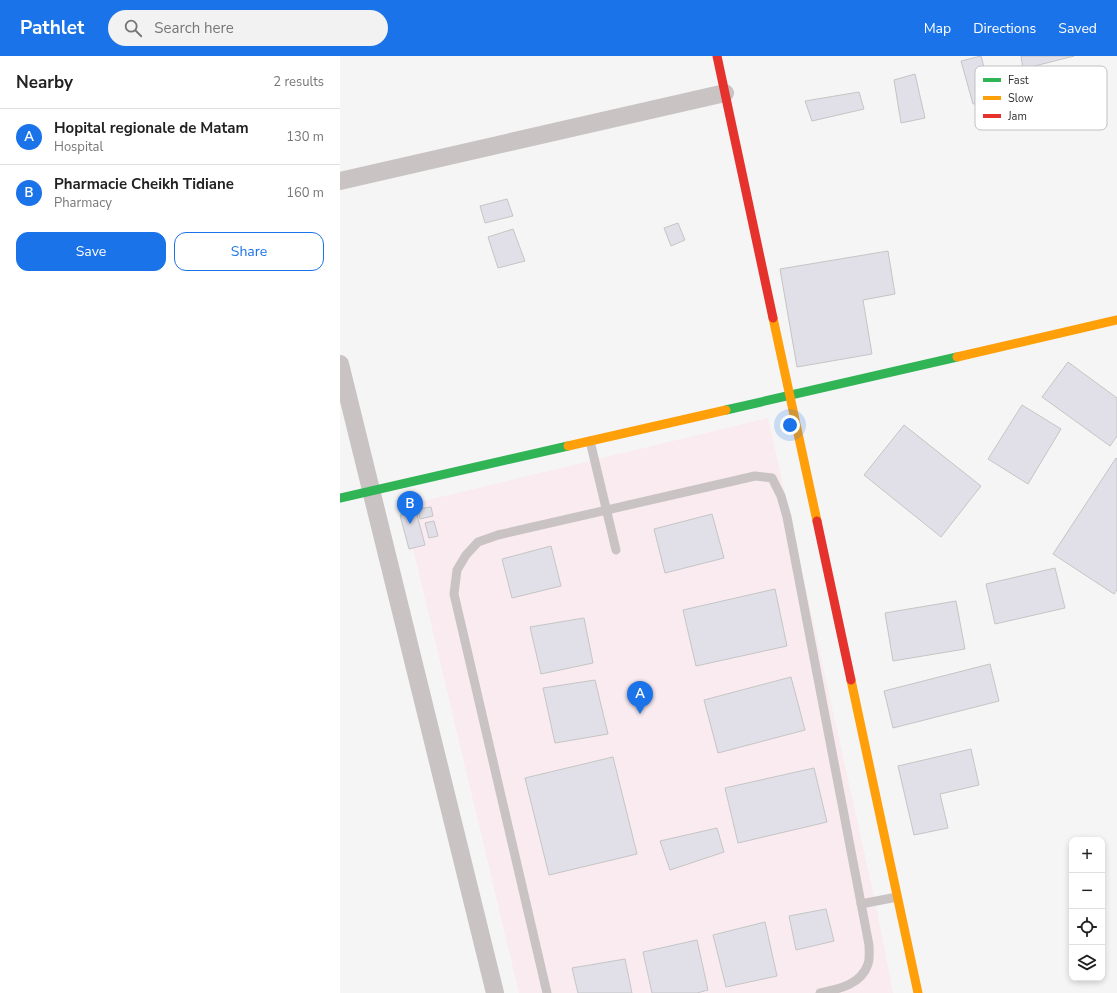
<!DOCTYPE html>
<html lang="en">
<head>
<meta charset="utf-8">
<style>
	body { margin:0; font-family:"Nunito Sans",sans-serif; background:#f2f2f2; color:#222 }
	.controls { position:absolute; right:12px; bottom:12px; display:grid; overflow:hidden; border-radius:8px; box-shadow:0 2px 6px #0003 }
	.controls button { width:36px; height:36px; display:grid; place-items:center; padding:0; border:0; border-bottom:1px solid #e0e0e0; background:#fff; color:#222; font:20px sans-serif }
	.you { position:absolute; left:450px; top:369px; width:14px; height:14px; margin:-10px; border:3px solid #fff; border-radius:50%; background:#1a73e8; box-shadow:0 0 0 6px #1a73e833 }
	.badge { display:grid; place-items:center; width:26px; height:26px; border-radius:50%; background:#1a73e8; color:#fff; font-size:13px; font-weight:700 }
	.pin { position:absolute; translate:-50% -33px; filter:drop-shadow(0 1px 2px #0008) }
	.pin::after { content:''; position:absolute; top:21px; width:14px; height:12px; background:inherit; clip-path:polygon(0 0,100% 0,50% 100%) }
	.list { margin:0; padding:0; list-style:none }
	h2 { display:flex; justify-content:space-between; align-items:center; height:52px; margin:0; padding:0 16px; font-size:17px }
	h2 small { font-size:13px; font-weight:400; color:#767676 }
	.list li { display:grid; grid-template-columns:26px 1fr auto; gap:12px; align-items:center; box-sizing:border-box; height:56px; padding:0 16px; border-top:1px solid #e0e0e0 }
	.list b { display:block; font-size:15px; white-space:nowrap }
	.list p { margin:0; font-size:13px; white-space:nowrap; color:#767676 }
	.list em { font-size:13px; font-style:normal; color:#767676 }
	.actions { display:flex; gap:8px; padding:12px 16px }
	.actions a { flex:1; padding:9px 0; border:1px solid #1a73e8; border-radius:12px; text-align:center; font-size:14px; color:#1a73e8 }
	.actions .main { background:#1a73e8; color:#fff }
	.icon { flex:none; width:22px; height:22px; fill:none; stroke:currentColor; stroke-width:2; stroke-linecap:round; stroke-linejoin:round }
	.map { position:relative; flex:none; width:777px; height:937px; overflow:hidden }
	header { display:flex; align-items:center; gap:24px; box-sizing:border-box; height:56px; padding:0 20px; background:#1a73e8; color:#fff }
	header strong { font-size:19px }
	nav { display:flex; gap:22px; margin-inline-start:auto; font-size:14px }
	.search { width:280px; height:36px; background:#f2f2f2; display:flex; align-items:center; gap:10px; box-sizing:border-box; padding:0 14px; border-radius:22px; color:#767676; font-size:15px }
	main { display:flex }
	aside { flex:1; background:#fff }
	.map>svg:first-child { display:block }
	.medical { fill:#f9ebf0 }
	.building { fill:#e1e0e8; stroke:#c5c5c5 }
	.lines { fill:none; stroke-linecap:round; stroke-linejoin:round }
	.lane { stroke:#c9c3c4; stroke-width:9 }
	.street { stroke:#c9c3c4; stroke-width:18 }
	.fast { stroke:#30b455; stroke-width:9 }
	.slow { stroke:#ff9f0a; stroke-width:9 }
	.jam { stroke:#e5322d; stroke-width:9 }
	.key { fill:#fff; stroke:#c1c1c1; stroke-width:1 }
	.key-label { font-size:11px; fill:#303030 }
</style>
</head>
<body>
<header>
<strong>Pathlet</strong>
<div class="search"><svg class="icon" aria-label="search" viewBox="0 0 24 24"><circle cx="10" cy="10" r="6"/><path d="M15 15l6 6"/></svg>Search here</div>
<nav><a>Map</a><a>Directions</a><a>Saved</a></nav>
</header>
<main>
<aside>
<h2>Nearby<small>2 results</small></h2>
<ul class="list">
<li><span class="badge">A</span><div><b>Hopital regionale de Matam</b><p>Hospital</p></div><em>130 m</em></li>
<li><span class="badge">B</span><div><b>Pharmacie Cheikh Tidiane</b><p>Pharmacy</p></div><em>160 m</em></li>
</ul>
<div class="actions"><a class="main">Save</a><a>Share</a></div>
</aside>
<div class="map">
<svg width="777" height="937" viewBox="0 0 777 937">
	<rect width="100%" height="100%" fill="#f5f5f5"/>
	<!-- medical -->
	<path class="medical" d="M428 362 535 845 553 937H179L63 450Z"/>
	<!-- building -->
	<g class="building">
		<path d="M641 0 653 44 633 48 621 5Z"/>
		<path d="M681 0H734L683 13Z"/>
		<path d="M575 18 585 62 561 67 554 24Z"/>
		<path d="M519 36 524 53 472 65 465 45Z"/>
		<path d="M167 143 173 160 145 167 140 150Z"/>
		<path d="M338 167 345 184 331 190 324 172Z"/>
		<path d="M173 173 185 205 158 212 148 181Z"/>
		<path d="M548 195 555 238 523 244 532 298 457 311 440 213Z"/>
		<path d="M728 306 777 342V380L770 390 702 341Z"/>
		<path d="M682 349 721 373 688 428 648 403Z"/>
		<path d="M564 369 641 430 601 481 524 419Z"/>
		<path d="M776 402 777 403V534L774 538 713 498Z"/>
		<path d="M91 451 93 460 80 463 78 453Z"/>
		<path d="M76 455 85 489 69 493 60 459Z"/>
		<path d="M372 458 384 502 325 517 314 473Z"/>
		<path d="M94 465 98 480 89 482 85 467Z"/>
		<path d="M211 490 221 530 172 542 162 503Z"/>
		<path d="M715 512 725 552 655 568 646 528Z"/>
		<path d="M435 533 447 590 356 610 343 554Z"/>
		<path d="M616 545 625 593 553 605 545 557Z"/>
		<path d="M244 562 253 607 201 618 190 571Z"/>
		<path d="M650 608 659 645 553 672 544 635Z"/>
		<path d="M451 621 465 674 378 697 364 644Z"/>
		<path d="M255 624 268 678 215 687 203 632Z"/>
		<path d="M631 693 639 729 600 738 608 772 574 779 558 710Z"/>
		<path d="M273 701 297 798 209 819 185 722Z"/>
		<path d="M474 712 487 766 398 787 385 732Z"/>
		<path d="M377 772 384 796 330 814 320 785Z"/>
		<path d="M486 853 494 885 456 894 449 860Z"/>
		<path d="M425 866 437 920 386 931 373 879Z"/>
		<path d="M357 884 368 934 357 937H312L303 896Z"/>
		<path d="M285 903 292 937H238L232 912Z"/>
	</g>
	<g class="lines">
		<!-- lane -->
		<g class="lane">
			<path d="M250 385 276 494"/>
			<path d="M521 848 557 841"/>
			<path d="M207 937 114 538 117 514 126 499 138 486 158 479 415 420 432 422 441 440 447 461 529 889C529 895 530 903 528 908 521 929 498 933 480 937"/>
		</g>
		<!-- street -->
		<g class="street">
			<path d="M0 125 385 37"/>
			<path d="M0 308 155 937"/>
		</g>
		<!-- fast -->
		<g class="fast">
			<path d="M386 354 617 301"/>
			<path d="M0 442 228 390"/>
		</g>
		<!-- slow -->
		<g class="slow">
			<path d="M433 262 477 465"/>
			<path d="M617 301 777 264"/>
			<path d="M228 390 386 354"/>
			<path d="M511 624 578 937"/>
		</g>
		<!-- jam -->
		<g class="jam">
			<path d="M377 0 433 262"/>
			<path d="M477 465 511 624"/>
		</g>
	</g>
	<!-- legend -->
	<rect x="635" y="10" width="132" height="64" rx="6" class="key"/>
	<rect x="643" y="22" width="18" height="4" fill="#30b455"/>
	<rect x="643" y="40" width="18" height="4" fill="#ff9f0a"/>
	<rect x="643" y="58" width="18" height="4" fill="#e5322d"/>
	<g class="key-label">
		<text x="668" y="28">Fast</text>
		<text x="668" y="46">Slow</text>
		<text x="668" y="64">Jam</text>
	</g>
</svg>
<div class="controls">
<button>+</button>
<button>−</button>
<button><svg class="icon" aria-label="locate" viewBox="0 0 24 24"><circle cx="12" cy="12" r="6"/><path d="M12 2v4M12 18v4M2 12h4M18 12h4"/></svg></button>
<button><svg class="icon" aria-label="layers" viewBox="0 0 24 24"><path d="M12 4l9 5-9 5-9-5zM3 14l9 5 9-5"/></svg></button>
</div>
<div class="you"></div>
<div class="pin badge" style="left:300px;top:658px">A</div>
<div class="pin badge" style="left:70px;top:468px">B</div>
</div>
</main>
</body>
</html>
